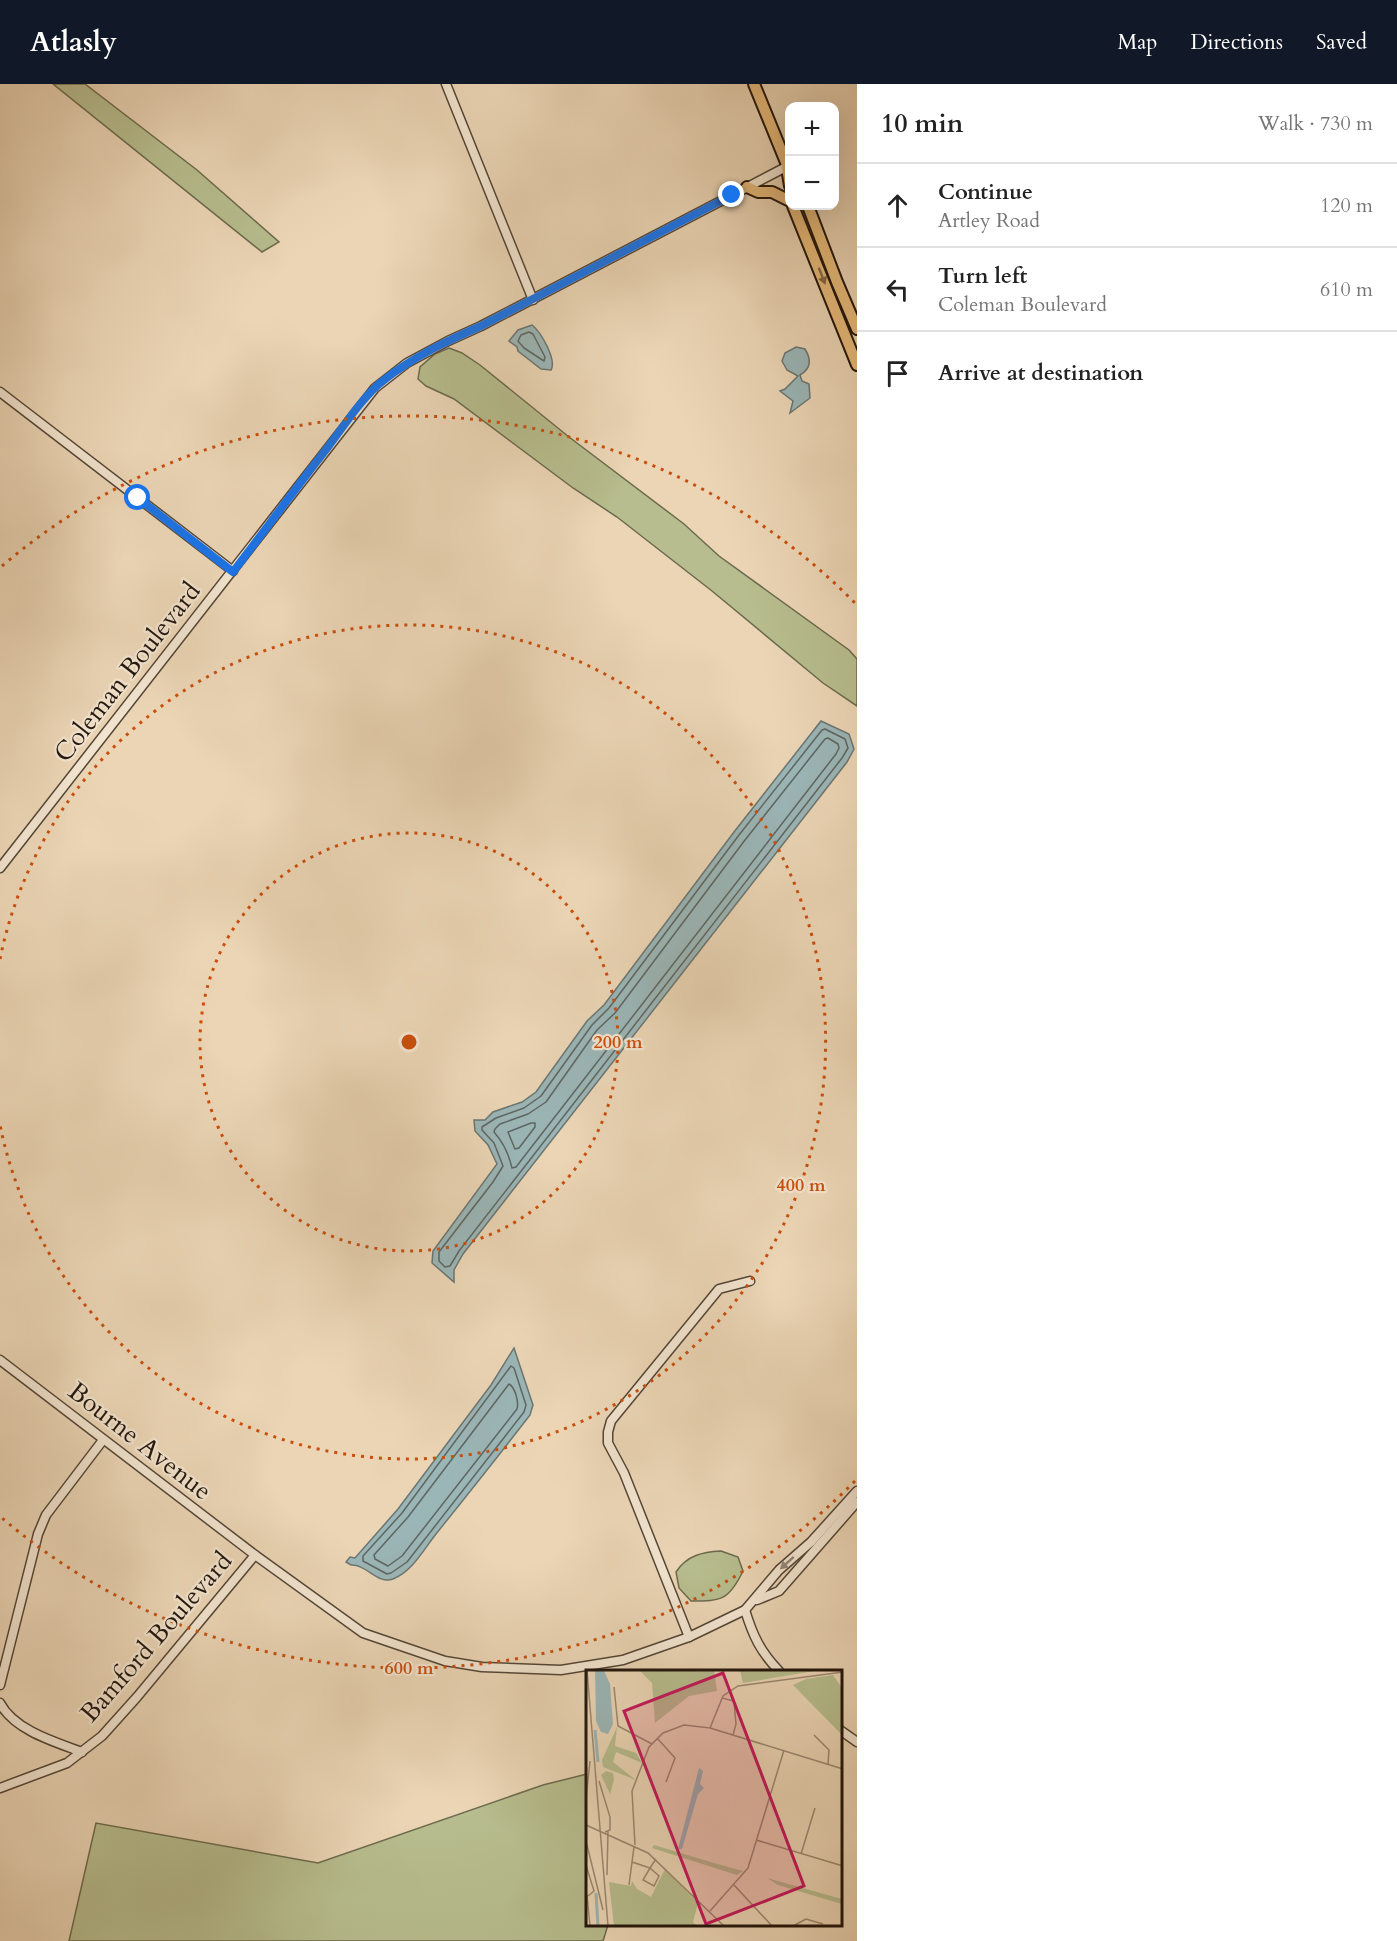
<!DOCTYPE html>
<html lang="en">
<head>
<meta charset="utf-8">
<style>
	body { margin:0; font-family:Cardo,serif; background:#f2f2f2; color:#222 }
	.controls { position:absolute; right:18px; top:18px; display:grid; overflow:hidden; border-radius:12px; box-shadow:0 6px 24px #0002 }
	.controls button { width:54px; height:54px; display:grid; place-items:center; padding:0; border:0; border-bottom:2px solid #e0e0e0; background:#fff; color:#222; font:30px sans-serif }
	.stop { position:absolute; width:18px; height:18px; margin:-14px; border:4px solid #1a73e8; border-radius:50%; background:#fff }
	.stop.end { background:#1a73e8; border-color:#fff; box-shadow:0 2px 6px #0008 }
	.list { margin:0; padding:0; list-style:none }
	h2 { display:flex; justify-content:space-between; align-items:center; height:78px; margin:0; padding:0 24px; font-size:26px }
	h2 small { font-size:20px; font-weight:400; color:#767676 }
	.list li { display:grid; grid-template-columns:39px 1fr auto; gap:18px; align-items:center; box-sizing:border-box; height:84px; padding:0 24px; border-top:2px solid #e0e0e0 }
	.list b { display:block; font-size:22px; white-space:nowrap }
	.list p { margin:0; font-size:20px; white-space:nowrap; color:#767676 }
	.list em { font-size:20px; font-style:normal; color:#767676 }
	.icon { flex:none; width:33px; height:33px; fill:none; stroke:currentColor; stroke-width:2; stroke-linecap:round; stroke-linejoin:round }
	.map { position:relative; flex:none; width:857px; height:1857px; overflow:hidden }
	header { display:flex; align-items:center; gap:36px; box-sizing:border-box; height:84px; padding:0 30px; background:#111827; color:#fff }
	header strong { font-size:28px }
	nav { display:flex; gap:33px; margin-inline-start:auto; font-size:21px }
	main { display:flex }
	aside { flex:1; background:#fff }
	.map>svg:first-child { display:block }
	.green { fill:#b7bd8e; stroke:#6c6a4e; stroke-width:1.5 }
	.water { fill:#9bb6b7; stroke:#6b7673; stroke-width:1.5 }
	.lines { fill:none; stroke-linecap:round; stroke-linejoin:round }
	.shore { stroke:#5e6662; stroke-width:1.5 }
	.minor-casing { stroke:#544637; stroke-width:11 }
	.major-casing { stroke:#22160d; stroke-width:14 }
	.minor { stroke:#f2e4cf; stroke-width:8 }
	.major { stroke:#e6ba7a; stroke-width:10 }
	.oneway { fill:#846844 }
	.oneway2 { fill:#948778 }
	.route { stroke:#1a73e8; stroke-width:8 }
	.ring { fill:none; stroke:#ca4f0c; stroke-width:3; stroke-dasharray:3 6 }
	.labels { text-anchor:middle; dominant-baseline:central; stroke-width:4.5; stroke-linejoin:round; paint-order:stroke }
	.street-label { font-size:26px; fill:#22160d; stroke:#f2e4cf }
	.inset-river { fill:none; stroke:#9bb6b7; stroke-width:3 }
	.inset-road { fill:none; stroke:#9b8972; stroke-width:1.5 }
	.view { fill:#c2185b; fill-opacity:0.15; stroke:#c2185b; stroke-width:3 }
	.inset-edge { fill:none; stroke:#22160d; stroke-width:3 }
	.centre { fill:#ca4f0c; stroke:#f2e4cf; stroke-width:3 }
	.ring-label { font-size:18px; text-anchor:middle; font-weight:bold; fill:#ca4f0c; stroke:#f2e4cf; stroke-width:4.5; stroke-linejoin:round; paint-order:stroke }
</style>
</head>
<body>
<header>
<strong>Atlasly</strong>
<nav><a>Map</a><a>Directions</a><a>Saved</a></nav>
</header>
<main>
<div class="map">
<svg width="857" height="1857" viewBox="0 0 857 1857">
	<rect width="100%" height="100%" fill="#ebd5b5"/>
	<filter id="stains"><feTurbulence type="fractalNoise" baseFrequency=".00333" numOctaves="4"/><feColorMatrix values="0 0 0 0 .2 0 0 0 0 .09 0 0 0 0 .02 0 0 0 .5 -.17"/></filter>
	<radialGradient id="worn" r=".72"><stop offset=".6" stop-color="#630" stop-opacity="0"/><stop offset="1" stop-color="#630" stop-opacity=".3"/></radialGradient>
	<!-- green -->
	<g class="green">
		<path d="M53 0H85L197 86 279 158 262 168Z"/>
		<path d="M449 264 462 269 480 281 569 353 684 440 719 472 849 566 857 575V622L823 599 712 507 617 433 573 404 454 315 426 302 418 295 420 283 435 270Z"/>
		<path d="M721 1467 738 1473 743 1487C729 1516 722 1517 691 1517L679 1504 676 1488C687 1471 703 1468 721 1467Z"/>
		<path d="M587 1690V1840L608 1841 603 1857H69L96 1739 318 1779 543 1701Z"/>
	</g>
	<!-- water -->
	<g class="water">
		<path d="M532 241C541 248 557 276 551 286L541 285 518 267 517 263 509 257 518 246Z"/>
		<path d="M796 263 805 265C811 275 812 284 800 291L802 297 809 300 810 314 790 329 793 317 780 307 785 305 798 292 787 286 782 277 785 269Z"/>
		<path d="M821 637 849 650 854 665 847 678 463 1170 454 1186V1198L432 1179 433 1167 497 1080 488 1061 475 1047 474 1036H485L493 1028 522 1018 536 1008 587 937 604 921 734 748Z"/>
		<path d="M514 1264 533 1321 530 1331C499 1371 468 1410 436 1450 424 1465 412 1488 393 1495 378 1501 366 1480 351 1481L346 1478 350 1473 355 1474 398 1425 491 1301Z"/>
	</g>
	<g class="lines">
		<!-- shore -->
		<g class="shore">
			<path d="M529 248 533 250 545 273 544 277 524 264 518 257 521 251Z"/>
			<path d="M825 645 845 655 848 664 842 674 459 1167 450 1182 445 1183 439 1177V1168L493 1098 503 1082 494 1059 482 1046V1043L496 1034 524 1024 541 1012 592 941 609 924 739 751 822 646Z"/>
			<path d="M828 654 838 660 839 664 836 670 516 1083 512 1084C509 1071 503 1058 494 1048L495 1045 500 1040 528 1030 546 1018 597 946 615 929 745 756 825 655Z"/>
			<path d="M531 1039H535V1043L519 1064 515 1065 508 1048Z"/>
			<path d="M511 1282 514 1284 526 1321 524 1328 407 1478 391 1489 387 1490 363 1477V1472L402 1429Z"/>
			<path d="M509 1300C515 1303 519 1318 517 1325L402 1472 388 1482 375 1475 374 1471 408 1433Z"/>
		</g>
		<defs>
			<g id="minor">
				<path d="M446 0 533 216"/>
				<path d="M0 308 233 487"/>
				<path d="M0 784 375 304 407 279 448 257 481 242 786 83"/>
				<path d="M0 1276 255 1471"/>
				<path d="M757 1516 779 1507 857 1418"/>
				<path d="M745 1526C753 1552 760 1567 779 1587"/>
				<path d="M689 1553 624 1389 608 1359V1348L611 1337 719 1205 750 1197"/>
				<path d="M0 1601 38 1450 46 1431 103 1356"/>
				<path d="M0 1619C14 1646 55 1658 82 1668"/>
				<path d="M840 1646 857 1658"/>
				<path d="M0 1704 67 1679 102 1652 137 1613 255 1471 363 1549 445 1577 482 1583 561 1586 623 1576 689 1553 745 1526 779 1486 811 1458 857 1407"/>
			</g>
			<g id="major">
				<path d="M754 0 790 88"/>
				<path d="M787 84 790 102"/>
				<path d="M747 103 758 108H772L790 117"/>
				<path d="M793 122 857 281"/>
				<path d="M808 122 837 198 857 245"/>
			</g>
		</defs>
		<!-- minor casing -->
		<use href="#minor" class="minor-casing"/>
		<!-- major casing -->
		<use href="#major" class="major-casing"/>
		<!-- minor -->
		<use href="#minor" class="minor"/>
		<!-- major -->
		<use href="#major" class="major"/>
	</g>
	<!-- one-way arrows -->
	<defs><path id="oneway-solid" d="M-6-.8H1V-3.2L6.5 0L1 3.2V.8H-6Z" transform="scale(1.5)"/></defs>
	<use class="oneway" href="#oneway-solid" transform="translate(822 192) rotate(69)"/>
	<use class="oneway2" href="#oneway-solid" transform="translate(787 1479) rotate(138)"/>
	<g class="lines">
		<!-- route -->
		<path class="route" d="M138 414 233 488C265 446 296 404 328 363 344 342 363 312 384 296 413 273 447 257 481 242L732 111"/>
	</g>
	<!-- distance rings -->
	<g class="ring">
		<circle cx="409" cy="958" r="209"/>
		<path d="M0 875A417 417 0 1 1 0 1041"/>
		<path d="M855 1397A626 626 0 0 1 2 1434M2 482A626 626 0 0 1 855 519"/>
	</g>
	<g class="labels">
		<!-- street labels -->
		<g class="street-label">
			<text transform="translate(127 588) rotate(-52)">Coleman Boulevard</text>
			<text transform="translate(140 1357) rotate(38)">Bourne Avenue</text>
			<text transform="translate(156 1553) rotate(-49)">Bamford Boulevard</text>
		</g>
	</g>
	<!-- overview -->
	<g transform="translate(586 1586)">
		<rect width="256" height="256" fill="#ebd5b5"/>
		<path d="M128 0 131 21 103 26 69 53 66 13 53 0ZM154 0H234L157 13ZM247 5 256 18V65L207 15 220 9ZM31 57 29 76 50 83 56 93 30 82 27 92 50 110 17 97 16 90ZM20 101 27 103 28 110 24 124 15 105ZM68 175 128 193 157 201 151 205 66 178ZM79 199 112 233 107 252 111 256H28L23 212 45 216 46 211 51 219 65 227ZM181 208 256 229V234L192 215Z" fill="#b7bd8e"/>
		<path d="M9 0 18 1 24 14 27 54 22 64 15 62 10 51ZM113 98 117 101 114 114 118 118 112 124 96 179H92Z" fill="#9bb6b7"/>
		<path class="inset-river" d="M9 60 12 92M10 223 12 256"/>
		<path class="inset-road" d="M1 0 22 256M28 17 32 56 66 74M136 28 148 31 150 54 147 65M124 58 257 99M228 65 243 80 242 94M71 68 89 88 80 112M13 111 24 147V160L19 162M0 128 4 91M0 155 62 183 138 256M170 170 257 196M0 171 17 240M49 175 46 121 63 77 77 63 98 55 124 58 137 26 152 16 257 2M215 184 229 138M46 192 64 198M0 195 8 221 2 226M64 198 73 206 68 216 57 210 64 198 70 189M21 205 22 161M43 215 48 177M148 215 186 256M1 225 4 256M124 241 162 198 198 80M207 256 220 249 237 254"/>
		<path class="view" d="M137 3 218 216 120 254 38 41Z"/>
		<rect width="256" height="256" class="inset-edge"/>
	</g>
	<circle cx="409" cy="958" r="9" class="centre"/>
	<g class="ring-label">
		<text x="618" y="964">200 m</text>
		<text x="801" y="1107">400 m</text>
		<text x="409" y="1590">600 m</text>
	</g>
	<rect width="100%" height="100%" filter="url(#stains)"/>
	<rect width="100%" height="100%" fill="url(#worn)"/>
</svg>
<div class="controls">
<button>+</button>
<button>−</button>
</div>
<div class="stop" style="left:138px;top:414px"></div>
<div class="stop end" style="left:732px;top:111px"></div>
</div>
<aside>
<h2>10 min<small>Walk · 730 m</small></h2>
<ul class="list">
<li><svg class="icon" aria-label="ahead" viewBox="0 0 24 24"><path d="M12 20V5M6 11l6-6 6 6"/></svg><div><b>Continue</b><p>Artley Road</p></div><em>120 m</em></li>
<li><svg class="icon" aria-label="left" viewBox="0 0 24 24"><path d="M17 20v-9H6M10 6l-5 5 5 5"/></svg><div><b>Turn left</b><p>Coleman Boulevard</p></div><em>610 m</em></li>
<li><svg class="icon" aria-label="arrive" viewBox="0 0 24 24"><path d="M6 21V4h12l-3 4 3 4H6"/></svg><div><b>Arrive at destination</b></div></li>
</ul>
</aside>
</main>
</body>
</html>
